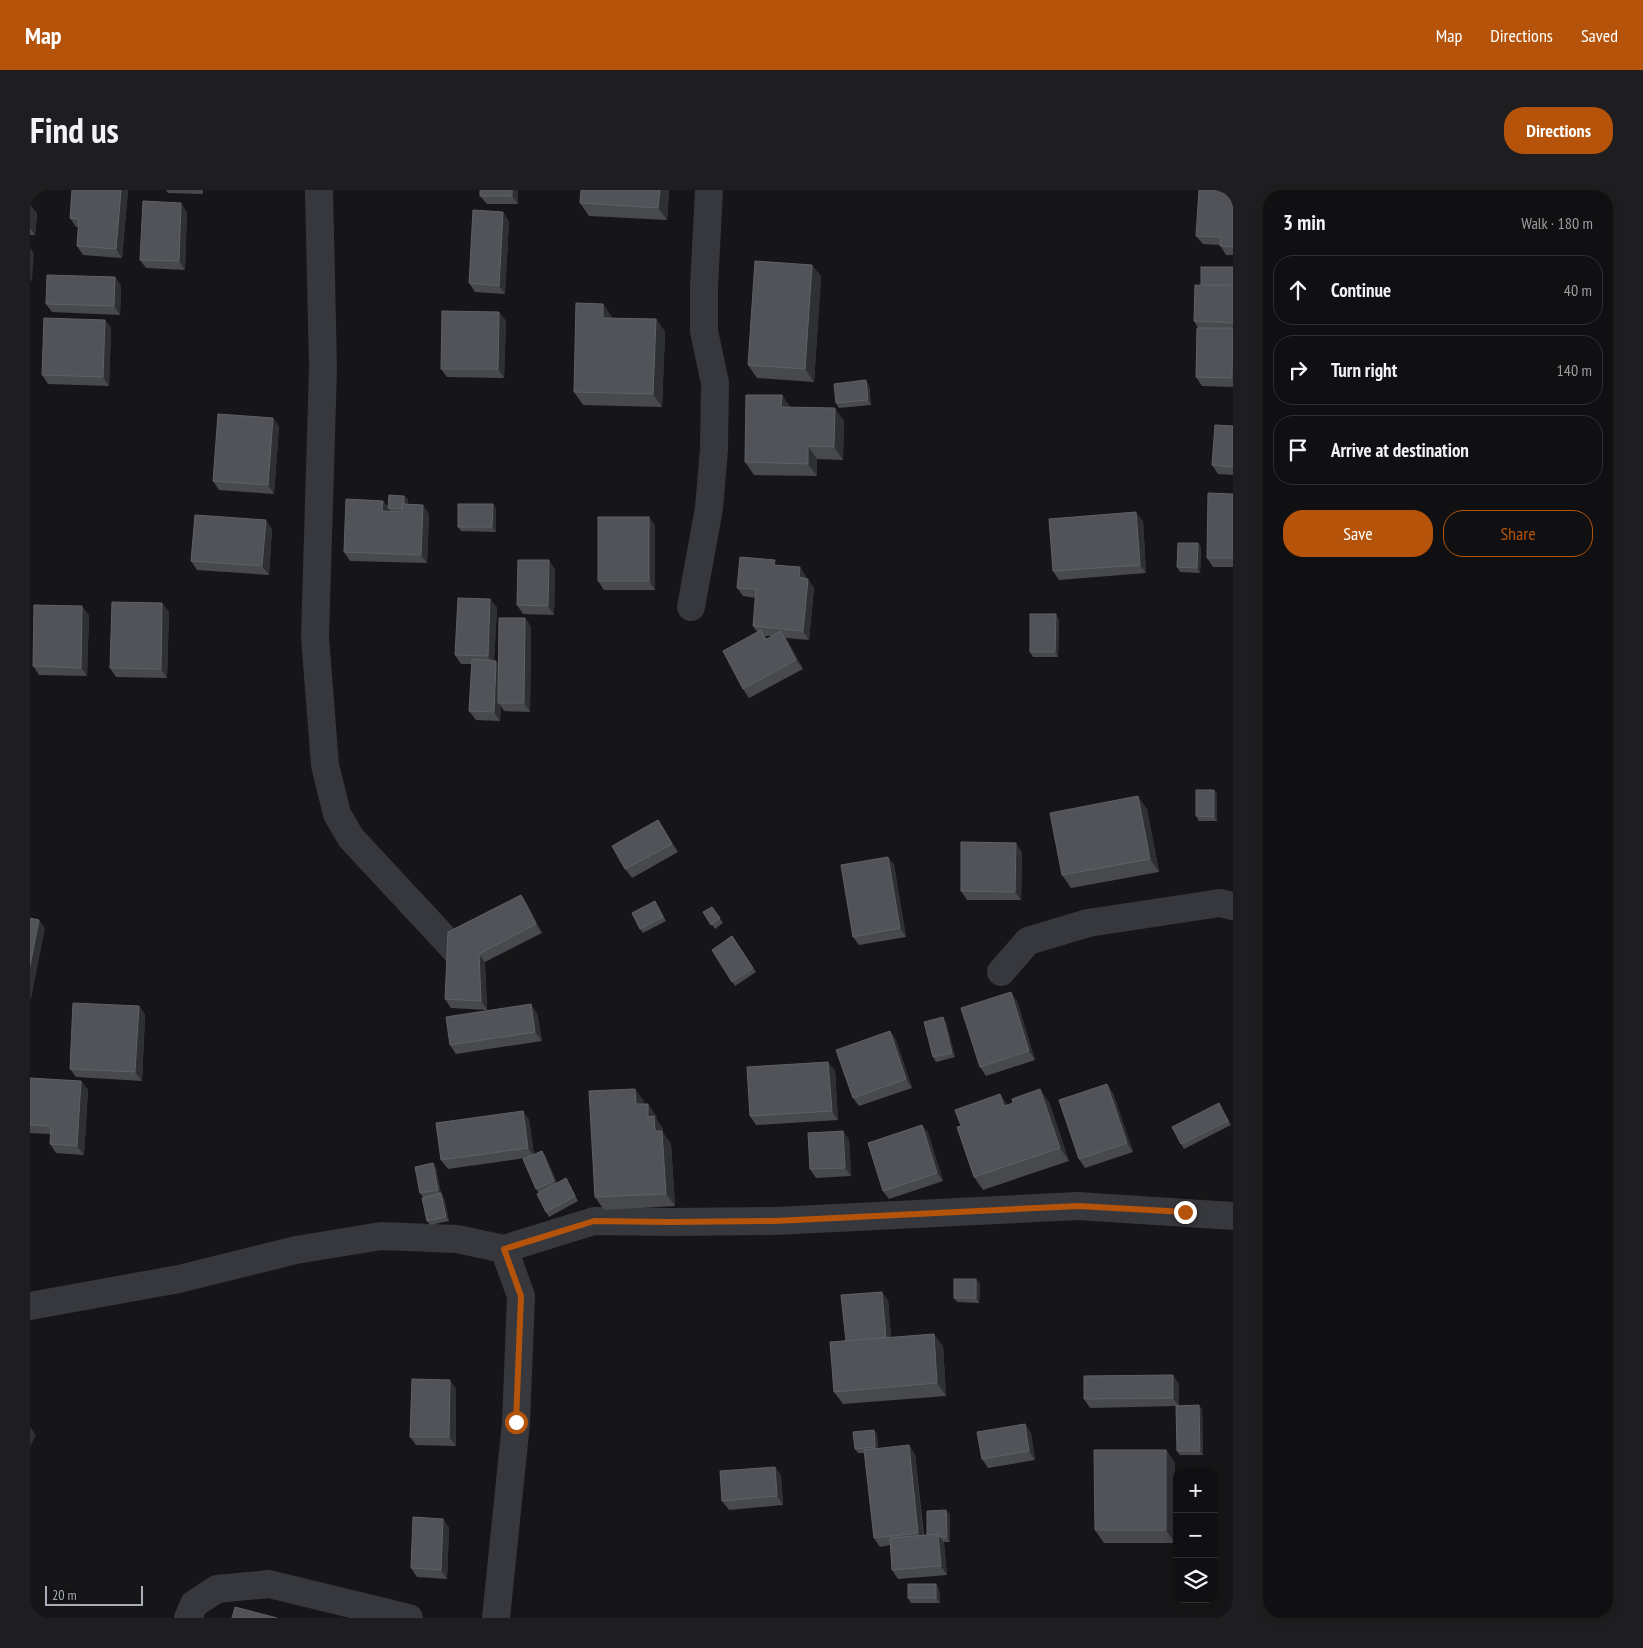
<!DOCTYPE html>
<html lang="en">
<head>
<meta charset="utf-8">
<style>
	body { margin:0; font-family:"PT Sans Narrow",sans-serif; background:#1e1e20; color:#f1f3f6 }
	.controls { position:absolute; right:15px; bottom:15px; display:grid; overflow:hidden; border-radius:10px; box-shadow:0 2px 12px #0003 }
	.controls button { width:45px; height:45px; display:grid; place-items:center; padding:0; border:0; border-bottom:1px solid #303032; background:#101012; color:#f1f3f6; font:25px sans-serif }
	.scale { position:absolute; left:15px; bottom:12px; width:98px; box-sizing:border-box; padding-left:5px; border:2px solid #a8adb8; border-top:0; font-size:14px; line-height:18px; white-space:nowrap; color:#a8adb8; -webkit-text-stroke:4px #111113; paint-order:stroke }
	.stop { position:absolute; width:15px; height:15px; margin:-11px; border:4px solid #b45309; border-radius:50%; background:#fff }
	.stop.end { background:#b45309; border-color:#fff; box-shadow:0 1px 5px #0008 }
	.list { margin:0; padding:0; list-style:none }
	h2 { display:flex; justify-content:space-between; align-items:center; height:65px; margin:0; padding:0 20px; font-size:21px }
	h2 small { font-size:16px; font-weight:400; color:#9c9d9f }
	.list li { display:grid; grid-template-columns:32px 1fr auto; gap:15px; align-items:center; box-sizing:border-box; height:70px; margin:0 10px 10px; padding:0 10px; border:1px solid #303032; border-radius:20px }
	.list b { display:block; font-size:19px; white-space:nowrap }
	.list em { font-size:16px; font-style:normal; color:#9c9d9f }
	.actions { display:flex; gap:10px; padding:15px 20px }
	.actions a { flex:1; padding:11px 0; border:1px solid #b45309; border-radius:20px; text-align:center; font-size:18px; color:#b45309 }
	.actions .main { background:#b45309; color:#fff }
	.icon { flex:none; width:28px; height:28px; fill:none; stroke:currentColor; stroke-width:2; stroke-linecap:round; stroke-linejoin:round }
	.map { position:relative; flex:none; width:1203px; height:1428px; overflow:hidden; border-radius:20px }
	header { display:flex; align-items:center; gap:30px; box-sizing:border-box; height:70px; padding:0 25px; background:#b45309; color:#fff }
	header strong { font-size:24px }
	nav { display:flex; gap:28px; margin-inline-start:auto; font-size:18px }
	.intro { display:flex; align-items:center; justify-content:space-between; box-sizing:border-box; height:120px; padding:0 30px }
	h1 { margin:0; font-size:35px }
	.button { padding:12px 22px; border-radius:20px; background:#b45309; color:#fff; font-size:18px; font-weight:700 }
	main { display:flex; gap:30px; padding:0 30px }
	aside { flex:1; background:#101012; border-radius:20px; box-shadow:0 2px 12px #0003 }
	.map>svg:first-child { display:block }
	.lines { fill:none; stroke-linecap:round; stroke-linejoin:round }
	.street { stroke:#37383d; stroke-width:28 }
	.wall { fill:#47494d; fill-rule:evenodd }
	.shaded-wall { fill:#2f3033 }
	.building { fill:#525359; stroke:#5f6168 }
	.route { stroke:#b45309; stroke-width:6 }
</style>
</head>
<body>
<header>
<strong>Map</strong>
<nav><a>Map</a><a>Directions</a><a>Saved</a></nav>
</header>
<div class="intro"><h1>Find us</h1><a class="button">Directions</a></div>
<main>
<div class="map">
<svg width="1203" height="1428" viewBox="0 0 1203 1428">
	<rect width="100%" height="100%" fill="#161618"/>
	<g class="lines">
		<!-- street -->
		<g class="street">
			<path d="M289 0 293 178 285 447 295 575 307 624 321 648 440 776"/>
			<path d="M661 417 679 318 684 259 685 193 674 141V97L679 0"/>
			<path d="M971 782 998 751 1058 733 1190 713 1203 716"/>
			<path d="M474 1059 564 1031 641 1032 745 1031 1048 1016 1203 1026"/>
			<path d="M0 1116 149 1089 266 1060 351 1046 427 1049 474 1059 491 1106 486 1233 466 1428"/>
			<path d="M158 1428 164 1414 187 1399 239 1394 379 1428"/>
		</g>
	</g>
	<!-- wall -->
	<g class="wall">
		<path d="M42 0H98L92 68 53 65 47 56 48 37H46L40 28Z"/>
		<path d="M136 0H173V4L138 3Z"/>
		<path d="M488 0V14H457L450 6Z"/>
		<path d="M551 0H639L637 30 559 26 550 13Z"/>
		<path d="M1203 0V65H1196L1190 55 1173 54 1166 46Z"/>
		<path d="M0 15 7 23 5 45H0Z"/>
		<path d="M157 22 155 80 116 78 110 70Z"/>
		<path d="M479 31 475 104 445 102 439 93Z"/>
		<path d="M782 75 791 87 784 192 727 188 718 175Z"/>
		<path d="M1203 77V197L1172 196 1166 187 1168 138 1164 131Z"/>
		<path d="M85 87 91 96 90 125 22 122 16 114Z"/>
		<path d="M573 114 582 128 626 129 635 142 632 217 553 215 544 202Z"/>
		<path d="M469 122 476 131 474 188 417 187 411 179Z"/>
		<path d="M75 130 81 138 79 196 18 194 12 185Z"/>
		<path d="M839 195 841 215 809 218 806 213Z"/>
		<path d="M752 205 760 217 814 231 813 270 787 269V286L724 285 715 272Z"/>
		<path d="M249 236 244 304 189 300 183 291Z"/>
		<path d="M1203 236V285L1188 284 1182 275Z"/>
		<path d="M1203 304V377H1183L1177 368Z"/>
		<path d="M374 306 378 310 377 315 399 324 397 373 320 371 314 362 353 311 359 319V322H361L358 318Z"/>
		<path d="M463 314 466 319V342L431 341 428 337Z"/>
		<path d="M619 327 625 336V400H574L568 391Z"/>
		<path d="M1113 331 1116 383 1029 390 1023 381Z"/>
		<path d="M242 339 239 385 167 380 161 371Z"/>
		<path d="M1168 353 1171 358 1170 383 1150 382 1147 377Z"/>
		<path d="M749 375 776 386V388L784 398 779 450 756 448 773 479 719 508 713 499 727 442 723 436 726 408 713 406 707 398ZM735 446H742L737 449Z"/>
		<path d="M525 379 524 425 493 424 487 415Z"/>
		<path d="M460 409 467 418 464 470 468 474 495 428 501 437 500 522 474 521 471 516 470 531 446 530 439 521 442 474H431L425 465Z"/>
		<path d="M132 413 139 422 137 488 86 487 80 478Z"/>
		<path d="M59 425 57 486 9 485 3 476Z"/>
		<path d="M1029 429 1028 467H1003L1000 462Z"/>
		<path d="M1184 600 1187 604V631H1169L1166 626Z"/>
		<path d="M1117 619 1129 682 1041 698 1032 685Z"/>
		<path d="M628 630 634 639 648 662 602 688 595 679Z"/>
		<path d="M992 662 991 710H937L931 701Z"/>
		<path d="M858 667 864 675 876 747 829 755 823 747Z"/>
		<path d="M491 705 497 714 512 743 455 772 457 820 421 818 415 809Z"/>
		<path d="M628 716 636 731 613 743 610 739Z"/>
		<path d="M682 717 693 733 685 739 673 722Z"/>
		<path d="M702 746 726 782 705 796 682 760Z"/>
		<path d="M987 811 1005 870 956 886 950 877Z"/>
		<path d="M109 816 115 825 112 891 46 887 40 879Z"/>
		<path d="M507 823 512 851 426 864 420 855Z"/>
		<path d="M916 832 925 867 906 872 903 867Z"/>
		<path d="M860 841 866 850 882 898 829 916 823 908Z"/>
		<path d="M805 880 808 930 726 935 720 926Z"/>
		<path d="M0 888 51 891 58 900 54 965 26 963 20 954V944L0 943Z"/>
		<path d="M1083 903 1103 962 1055 978 1049 969Z"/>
		<path d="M614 911V914H618L626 926 627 930 633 939V943L641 954 645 1016 574 1020 565 1007Z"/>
		<path d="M1019 912 1039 971 953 1000 944 987 977 915Z"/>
		<path d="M1189 913 1201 935 1154 959 1151 954Z"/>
		<path d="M493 921 499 930 504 964 515 965 527 993 536 988 548 1011 519 1027 516 1022 509 1003 506 999 495 968 418 979 411 970Z"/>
		<path d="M892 935 898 943 913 991 859 1009 853 1001Z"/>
		<path d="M813 941 819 950 821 986 786 988 780 979Z"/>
		<path d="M403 973 406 978 411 1004 414 1008 419 1031 400 1035 397 1031 393 1007 390 1003Z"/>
		<path d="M950 1094 949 1113 927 1112 924 1108Z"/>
		<path d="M858 1110 861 1147 913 1156 916 1206 813 1214 804 1202Z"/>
		<path d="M1149 1194V1216L1172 1219 1173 1265H1150L1147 1261 1146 1216 1060 1218 1054 1209Z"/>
		<path d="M426 1199V1256L386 1255 380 1247Z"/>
		<path d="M995 1234 1001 1243 1005 1270 958 1278 952 1269Z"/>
		<path d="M847 1244 848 1258 885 1264 894 1345H897L916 1320 920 1325V1352H913L914 1353 917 1385 868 1389 862 1380 860 1355 850 1357 844 1348 835 1263H828L825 1259Z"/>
		<path d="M1136 1260 1145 1273V1353H1074L1065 1340Z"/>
		<path d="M745 1277 751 1286 753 1315 699 1320 692 1311Z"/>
		<path d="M413 1329 419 1338 417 1389 387 1387 381 1378Z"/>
		<path d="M906 1394 909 1399 910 1413H881L878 1408Z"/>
	</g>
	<!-- shaded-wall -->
	<g class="shaded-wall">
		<path d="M91 0H98L92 68 86 59Z"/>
		<path d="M482 0H488V14L482 6Z"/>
		<path d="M630 0H639L637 30 628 18Z"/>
		<path d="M151 13 157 22 155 80 149 71Z"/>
		<path d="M0 15 7 23 5 45 0 38Z"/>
		<path d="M473 22 479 31 475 104 469 96Z"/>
		<path d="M0 58 4 63 2 92 0 89Z"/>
		<path d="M782 75 791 87 784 192 775 179Z"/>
		<path d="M85 87 91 96 90 125 84 116Z"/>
		<path d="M573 114 582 127V140L573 128Z"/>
		<path d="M469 122 476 131 474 188 468 179Z"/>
		<path d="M626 129 635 142 632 217 623 204Z"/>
		<path d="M75 130 81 138 79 196 73 187Z"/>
		<path d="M1203 138V190L1202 188Z"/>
		<path d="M836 190 839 195 841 215 838 210Z"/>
		<path d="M752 205 761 218 751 217Z"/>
		<path d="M805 218 814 231 813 270 804 257Z"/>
		<path d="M243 228 249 236 244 304 238 295Z"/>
		<path d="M778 256 787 269V286L778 274Z"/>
		<path d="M374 306 378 310 377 323 374 319Z"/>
		<path d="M353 311 359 319V330L352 321Z"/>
		<path d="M463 314 466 319V342L462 337Z"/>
		<path d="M393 315 399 324 397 373 391 365Z"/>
		<path d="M1106 322 1113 331 1116 383 1110 375Z"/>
		<path d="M619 327 625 336V400L619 391Z"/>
		<path d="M236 330 242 339 239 385 232 376Z"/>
		<path d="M1168 353 1171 358 1170 383 1167 378Z"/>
		<path d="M519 370 525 379 524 425 518 416Z"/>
		<path d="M770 377 776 386 775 396 769 387Z"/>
		<path d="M778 389 784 398 779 450 773 441Z"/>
		<path d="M460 409 467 418 464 475 458 466Z"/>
		<path d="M132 413 139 422 137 488 131 479Z"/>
		<path d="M52 416 59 425 57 486 51 478Z"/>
		<path d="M1026 424 1029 429 1028 467 1025 462Z"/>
		<path d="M495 428 501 437 500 522 494 513Z"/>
		<path d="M751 441 757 450 773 479 766 470Z"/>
		<path d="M466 471 473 479 468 513 471 516 470 531 464 522Z"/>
		<path d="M1184 600 1187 604V631L1184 627Z"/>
		<path d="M1108 606 1117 619 1129 682 1120 669Z"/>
		<path d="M628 630 634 639 648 662 642 654Z"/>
		<path d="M986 653 992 662 991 710 985 702Z"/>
		<path d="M858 667 864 675 876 747 870 738Z"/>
		<path d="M491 705 497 714 512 743 506 734Z"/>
		<path d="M9 730 15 738 1 810 0 808V776Z"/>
		<path d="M449 764 455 772 457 820 451 811Z"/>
		<path d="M981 802 987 811 1005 870 999 861Z"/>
		<path d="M501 814 507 823 512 851 505 842Z"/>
		<path d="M109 816 115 825 112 891 105 882Z"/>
		<path d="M913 827 916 832 925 867 922 863Z"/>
		<path d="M860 841 866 850 882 898 876 889Z"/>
		<path d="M798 872 805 880 808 930 802 921Z"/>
		<path d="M51 891 58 900 54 965 47 956Z"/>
		<path d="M1077 894 1083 903 1103 962 1097 953Z"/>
		<path d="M605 899 614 911 615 927 606 914Z"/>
		<path d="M1010 899 1019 912 1039 971 1030 958Z"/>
		<path d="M970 904 979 917 974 916Z"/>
		<path d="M618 914 626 926 627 930 633 939V943L641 954 645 1016 636 1004 625 941 618 927Z"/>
		<path d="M493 921 499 930 504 967 498 958Z"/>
		<path d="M892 935 898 943 913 991 907 983Z"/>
		<path d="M813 941 819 950 821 986 815 978Z"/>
		<path d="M512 961 515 965 528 995 524 991Z"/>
		<path d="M403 973 406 978 411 1004 408 1000Z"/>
		<path d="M411 1003 414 1008 419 1031 416 1027Z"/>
		<path d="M946 1089 950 1094 949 1113 946 1108Z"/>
		<path d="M852 1102 858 1110 862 1158 856 1149Z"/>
		<path d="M904 1144 913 1156 916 1206 907 1193Z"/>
		<path d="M1143 1185 1149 1194V1216L1143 1208Z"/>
		<path d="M420 1190 426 1199V1256L419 1247Z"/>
		<path d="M1169 1215 1172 1219 1173 1265 1170 1261Z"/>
		<path d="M995 1234 1001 1243 1005 1270 999 1261Z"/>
		<path d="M0 1237 6 1245 0 1257Z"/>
		<path d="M844 1240 847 1244 848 1261 845 1257Z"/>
		<path d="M879 1255 885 1264 894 1352 888 1343Z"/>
		<path d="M1136 1260 1145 1273V1353L1136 1340Z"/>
		<path d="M745 1277 751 1286 753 1315 747 1306Z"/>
		<path d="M916 1320 920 1325V1352L917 1347Z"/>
		<path d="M413 1329 419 1338 417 1389 411 1380Z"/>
		<path d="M908 1344 914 1353 917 1385 911 1376Z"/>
		<path d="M906 1394 909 1399 910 1413 906 1408Z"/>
	</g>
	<!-- building -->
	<g class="building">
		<path d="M42 0H91L86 59 47 56 49 29 40 28Z"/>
		<rect x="450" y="0" width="32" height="6"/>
		<path d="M551 0H630L628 18 550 13Z"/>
		<path d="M1169 0H1203V57L1190 56 1191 47 1166 46Z"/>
		<path d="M113 11 151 13 149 71 110 70Z"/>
		<path d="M443 20 473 22 469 96 439 93Z"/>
		<path d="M725 71 782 75 775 179 718 175Z"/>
		<rect x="1171" y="77" width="32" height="18"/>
		<path d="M17 85 85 87 84 116 16 114Z"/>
		<path d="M1165 95 1203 96V133L1164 131Z"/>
		<path d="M546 113 573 114V128L626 129 623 204 544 202Z"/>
		<path d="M412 121 469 122 468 179H411Z"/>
		<path d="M14 128 75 130 73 187 12 185Z"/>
		<path d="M1167 138H1203L1202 188 1166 187Z"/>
		<path d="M836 190 838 210 806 213 804 194Z"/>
		<path d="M716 205H752L751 217 805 218 804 257 778 256V274L715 272Z"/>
		<path d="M188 224 243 228 238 295 183 291Z"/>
		<path d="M1185 235 1203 236V277L1182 275Z"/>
		<path d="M1178 303 1203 304V368H1177Z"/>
		<path d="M359 305 374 306V314H372V319L358 318Z"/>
		<path d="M316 309 353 311 352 321 372 322V314L393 315 391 365 314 362Z"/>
		<path d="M428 314H463L462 337H428Z"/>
		<path d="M1106 322 1110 375 1023 381 1019 329Z"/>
		<path d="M165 325 236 330 232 376 161 371Z"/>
		<rect x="568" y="327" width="51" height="64"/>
		<path d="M1148 353H1168L1167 378 1147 377Z"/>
		<path d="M710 367 745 370 744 375 770 377 769 387 778 389 773 441 723 436 726 399 707 398Z"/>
		<path d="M488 370H519L518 416 487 415Z"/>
		<path d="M428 408 460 409 458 466 425 465Z"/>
		<path d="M82 412 132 413 131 479 80 478Z"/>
		<path d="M4 415 52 416 51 478 3 476Z"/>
		<path d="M1000 424H1026L1025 462H1000Z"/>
		<path d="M469 428H495L494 513H468Z"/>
		<path d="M731 440 735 450 751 441 766 470 713 499 693 461Z"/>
		<path d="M442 469 466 471 464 522 439 521Z"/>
		<path d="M1166 600H1184V627L1166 626Z"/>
		<path d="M1108 606 1120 669 1032 685 1020 623Z"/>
		<path d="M628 630 642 654 595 679 582 656Z"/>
		<path d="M931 652 986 653 985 702 931 701Z"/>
		<path d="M858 667 870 738 823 747 811 675Z"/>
		<path d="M491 705 506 734 449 764 451 811 415 809 418 742Z"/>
		<path d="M625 711 633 727 610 739 602 723Z"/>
		<path d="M682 717 690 728 681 735 673 722Z"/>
		<path d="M0 728 9 730 0 776Z"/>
		<path d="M702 746 723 778 702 792 682 760Z"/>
		<path d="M981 802 999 861 950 877 931 818Z"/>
		<path d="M43 813 109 816 105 882 40 879Z"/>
		<path d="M501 814 505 842 420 855 416 827Z"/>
		<path d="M913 827 922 863 903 867 894 832Z"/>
		<path d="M860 841 876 889 823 908 806 860Z"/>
		<path d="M798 872 802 921 720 926 717 877Z"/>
		<path d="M0 888 51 891 47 956 20 954 21 936 0 935Z"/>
		<path d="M1077 894 1097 953 1049 969 1029 910Z"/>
		<path d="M605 899 606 914H618V927L624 926 625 941H632L636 1004 565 1007 559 901Z"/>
		<path d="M1010 899 1030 958 944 987 927 937 931 936 925 920 970 904 974 916 983 913 982 909Z"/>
		<path d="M1189 913 1198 931 1151 954 1142 937Z"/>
		<path d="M493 921 498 958 411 970 406 933Z"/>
		<path d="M892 935 907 983 853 1001 838 953Z"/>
		<path d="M813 941 815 978 780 979 778 943Z"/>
		<path d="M512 961 524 991 506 999 493 969Z"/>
		<path d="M403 973 408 1000 390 1003 385 977Z"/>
		<path d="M536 988 545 1006 516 1022 507 1004Z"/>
		<path d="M411 1003 416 1027 397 1031 392 1008Z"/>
		<rect x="924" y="1089" width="22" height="19"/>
		<path d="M852 1102 856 1148 816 1151 811 1105Z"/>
		<path d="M904 1144 907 1193 804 1202 800 1152Z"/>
		<path d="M1143 1185V1208L1054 1209V1186Z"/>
		<path d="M382 1189 420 1190 419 1247H380Z"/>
		<path d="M1169 1215 1170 1261H1147L1146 1216Z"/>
		<path d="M995 1234 999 1261 952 1269 947 1242Z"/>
		<path d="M844 1240 845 1257 825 1259 823 1242Z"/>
		<path d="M879 1255 888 1343 844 1348 834 1260Z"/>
		<path d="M1064 1260H1136V1340H1065Z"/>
		<path d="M745 1277 747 1306 692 1311 690 1281Z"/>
		<path d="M916 1320 917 1347H910L908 1344 897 1345V1321Z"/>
		<path d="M383 1327 413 1329 411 1380 381 1378Z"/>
		<path d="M908 1344 911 1376 862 1380 860 1348Z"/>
		<rect x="878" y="1394" width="28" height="14"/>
		<path d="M205 1417 247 1428H202Z"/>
	</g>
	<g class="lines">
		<!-- route -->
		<path class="route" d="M486 1232 491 1106 474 1059 564 1031 640 1032 745 1031 1048 1016 1155 1022"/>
	</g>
</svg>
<div class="controls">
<button>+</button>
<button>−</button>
<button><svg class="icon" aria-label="layers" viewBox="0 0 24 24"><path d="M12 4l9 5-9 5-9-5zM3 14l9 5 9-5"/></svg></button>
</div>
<div class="scale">20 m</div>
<div class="stop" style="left:486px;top:1232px"></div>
<div class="stop end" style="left:1155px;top:1022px"></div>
</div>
<aside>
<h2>3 min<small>Walk · 180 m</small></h2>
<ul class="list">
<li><svg class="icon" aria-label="ahead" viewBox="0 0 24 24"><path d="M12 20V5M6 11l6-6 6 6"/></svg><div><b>Continue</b></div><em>40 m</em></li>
<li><svg class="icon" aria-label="right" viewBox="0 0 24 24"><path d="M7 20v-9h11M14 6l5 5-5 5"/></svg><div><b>Turn right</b></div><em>140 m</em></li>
<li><svg class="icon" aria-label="arrive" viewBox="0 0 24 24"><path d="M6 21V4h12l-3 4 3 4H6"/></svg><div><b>Arrive at destination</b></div></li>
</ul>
<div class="actions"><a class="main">Save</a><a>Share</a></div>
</aside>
</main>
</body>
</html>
